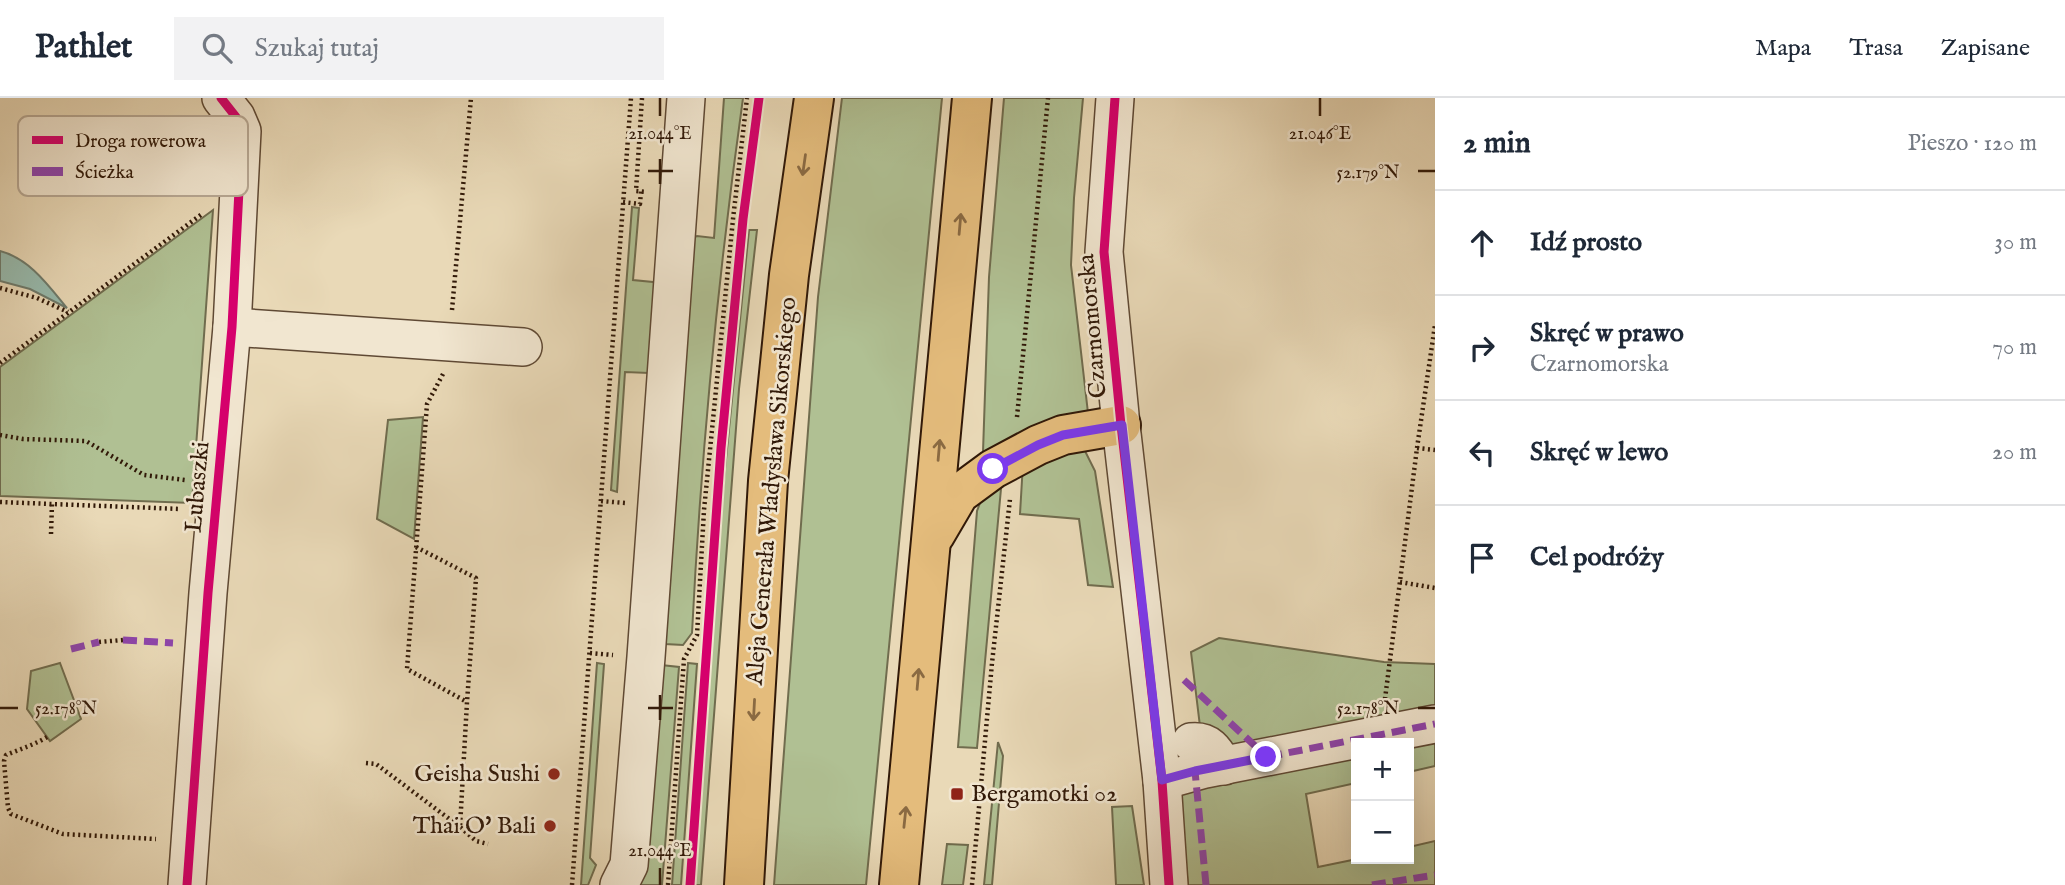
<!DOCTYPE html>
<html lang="pl">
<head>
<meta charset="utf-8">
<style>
	body { margin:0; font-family:"IM FELL English",serif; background:#f2f2f3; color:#1f2937 }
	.controls { position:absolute; right:21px; bottom:21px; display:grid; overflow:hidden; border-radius:0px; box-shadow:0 7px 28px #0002 }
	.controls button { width:63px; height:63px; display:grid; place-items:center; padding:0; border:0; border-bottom:2px solid #e0e1e3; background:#fff; color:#1f2937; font:35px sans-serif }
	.stop { position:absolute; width:21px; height:21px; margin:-16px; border:5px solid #7c3aed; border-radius:50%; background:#fff }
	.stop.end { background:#7c3aed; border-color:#fff; box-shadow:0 2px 7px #0008 }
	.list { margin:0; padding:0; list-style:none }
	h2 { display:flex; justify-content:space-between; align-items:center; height:91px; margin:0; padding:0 28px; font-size:30px }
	h2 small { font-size:23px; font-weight:400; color:#747a83 }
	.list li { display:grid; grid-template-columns:46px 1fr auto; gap:21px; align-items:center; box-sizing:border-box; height:105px; padding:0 28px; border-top:2px solid #e0e1e3 }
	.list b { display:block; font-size:26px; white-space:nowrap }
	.list p { margin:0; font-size:23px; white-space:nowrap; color:#747a83 }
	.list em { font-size:23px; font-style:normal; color:#747a83 }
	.icon { flex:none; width:38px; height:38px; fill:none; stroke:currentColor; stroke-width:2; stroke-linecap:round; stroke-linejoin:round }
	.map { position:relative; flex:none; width:1435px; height:787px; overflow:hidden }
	header { display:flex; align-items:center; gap:42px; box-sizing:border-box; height:98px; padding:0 35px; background:#fff; border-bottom:2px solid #e0e1e3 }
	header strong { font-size:33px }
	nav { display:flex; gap:38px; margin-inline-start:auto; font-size:24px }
	.search { width:490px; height:63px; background:#f2f2f3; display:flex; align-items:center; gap:18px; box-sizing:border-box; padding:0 24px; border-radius:0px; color:#747a83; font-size:26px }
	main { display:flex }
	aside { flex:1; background:#fff }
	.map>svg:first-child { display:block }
	.green { fill:#b0c093; stroke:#706c4e; stroke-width:2 }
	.water { fill:#97baad; stroke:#6e7a6b; stroke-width:2 }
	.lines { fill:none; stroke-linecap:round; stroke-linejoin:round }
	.minor-casing { stroke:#5f4934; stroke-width:40 }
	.major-casing { stroke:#311908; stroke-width:42 }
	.path { stroke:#311908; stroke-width:4.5; stroke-dasharray:2 3.5; stroke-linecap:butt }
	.minor { stroke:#f1e6d0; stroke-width:37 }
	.major { stroke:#e4bc7c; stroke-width:38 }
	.quiet { stroke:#8e44ad; stroke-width:7; stroke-dasharray:14 7; stroke-linecap:butt }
	.cycleway-casing { stroke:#f1e6d0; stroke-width:13 }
	.cycleway { stroke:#d6006c; stroke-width:9 }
	.oneway { stroke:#8a6a42 }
	.route { stroke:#7c3aed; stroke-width:9 }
	.ticks { fill:none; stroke:#311908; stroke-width:2.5 }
	.poi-dot { fill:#8f2418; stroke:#f1e6d0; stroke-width:2.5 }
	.labels { text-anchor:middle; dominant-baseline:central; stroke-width:5; stroke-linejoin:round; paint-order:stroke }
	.street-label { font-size:24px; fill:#311908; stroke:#f1e6d0 }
	.poi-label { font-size:24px; fill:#311908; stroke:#f1e6d0; text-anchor:end }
	.key { fill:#f1e6d0; stroke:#b7a894; stroke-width:2 }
	.key-label { font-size:19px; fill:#311908 }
	.ticks-label { font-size:18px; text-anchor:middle; fill:#311908; stroke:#f1e6d0; stroke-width:5; stroke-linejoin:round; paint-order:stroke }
</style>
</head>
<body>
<header>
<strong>Pathlet</strong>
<div class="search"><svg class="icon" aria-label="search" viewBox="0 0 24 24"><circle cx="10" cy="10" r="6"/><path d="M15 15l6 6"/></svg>Szukaj tutaj</div>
<nav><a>Mapa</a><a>Trasa</a><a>Zapisane</a></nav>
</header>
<main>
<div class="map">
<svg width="1435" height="787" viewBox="0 0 1435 787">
	<rect width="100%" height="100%" fill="#e9d9b7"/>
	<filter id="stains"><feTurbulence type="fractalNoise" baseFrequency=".00286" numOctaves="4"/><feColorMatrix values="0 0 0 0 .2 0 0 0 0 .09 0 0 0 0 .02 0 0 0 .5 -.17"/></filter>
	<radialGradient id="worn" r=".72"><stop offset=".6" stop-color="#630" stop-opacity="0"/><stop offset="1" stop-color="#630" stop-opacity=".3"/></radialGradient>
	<!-- green -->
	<g class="green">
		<path d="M724 0H743C718 178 701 356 692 535L683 547 665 546 692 141 697 138 714 140Z"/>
		<path d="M842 0H942L866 787H774L818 199Z"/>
		<path d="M1004 0H1083L1074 100 1071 167 1088 315 1016 337 991 358 983 354 989 179Z"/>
		<path d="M632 109 639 110 633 182 653 184 657 188 649 275 625 274 617 394 611 392Z"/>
		<path d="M213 112 192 405 0 398V269Z"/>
		<path d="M749 132H757L739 291 701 787H694L722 401Z"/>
		<path d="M423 319 414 441 377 421 388 322Z"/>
		<path d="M1078 350 1085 353 1095 373 1113 489 1088 487 1079 421 1020 416 1023 365Z"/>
		<path d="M1002 380 977 650 958 649 977 413 983 397Z"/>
		<path d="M1219 540 1384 564 1435 566V610L1203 653 1191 554Z"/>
		<path d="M60 565 81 621 50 643 27 611 31 573Z"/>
		<path d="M597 565 604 566 590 760 596 767 588 787H581Z"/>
		<path d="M688 565 697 566 681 787H672Z"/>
		<path d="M661 567 679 569 662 787H638Z"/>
		<path d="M1435 639V668L1409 674V645Z"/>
		<path d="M998 644 1003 658 992 787H984Z"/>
		<path d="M1356 656V685L1306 696 1318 769 1357 761H1409V749L1435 743V787H1188L1178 692Z"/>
		<path d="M1132 708 1144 787H1116L1112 709Z"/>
		<path d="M947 746 968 747 963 787H942Z"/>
	</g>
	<!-- water -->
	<path class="water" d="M0 153C30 161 48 187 67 210L30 191 0 183Z"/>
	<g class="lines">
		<defs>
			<g id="minor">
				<path d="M1115 0 1104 154 1121 327 1162 683 1169 787"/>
				<path d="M232 229 523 249"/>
				<path d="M1191 644C1209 642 1215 653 1224 668"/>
				<path d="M1162 683 1205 671 1435 626"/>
				<path d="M187 787 208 495 232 229 242 33 236 19 221 0"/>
				<path d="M619 787 629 767 646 559 686 0"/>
			</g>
			<g id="major">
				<path d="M935 437 959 396 993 371 1038 347 1063 337 1121 327"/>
				<path d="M744 787 768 383 789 177 814 0"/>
				<path d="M899 787 972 0"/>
			</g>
		</defs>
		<!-- minor casing -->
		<use href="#minor" class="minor-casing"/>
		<!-- major casing -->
		<use href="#major" class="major-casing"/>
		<!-- path -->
		<g class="path">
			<path d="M642 0 636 93 647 94"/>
			<path d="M623 104 640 106 641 93"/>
			<path d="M0 190 37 200 68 214"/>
			<path d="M452 212 471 0"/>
			<path d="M0 265 202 116"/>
			<path d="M443 276 427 306 407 571 467 604 460 729"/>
			<path d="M1017 319 1048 0"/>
			<path d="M0 337 23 341 86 343 144 377 185 382"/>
			<path d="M1417 350 1435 352"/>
			<path d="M601 403 625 405"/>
			<path d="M0 404 181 411"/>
			<path d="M51 436 52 406"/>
			<path d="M416 449 476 480 467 604"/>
			<path d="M1400 484 1435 490"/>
			<path d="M99 544 123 542"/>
			<path d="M590 555 613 557"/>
			<path d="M1385 601 1417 350 1435 227"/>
			<path d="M47 639C34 647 20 651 6 657L4 663 8 710 11 716 63 736 156 741"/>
			<path d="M366 665 376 666 460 729 476 743 488 746"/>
			<path d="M572 787 631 0"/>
			<path d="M668 787 684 561 697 537 704 412 733 121 747 0"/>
			<path d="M972 787 992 565 1010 401"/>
		</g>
		<!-- minor -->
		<use href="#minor" class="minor"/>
		<!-- major -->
		<use href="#major" class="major"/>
		<!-- quiet -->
		<g class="quiet">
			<path d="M123 542 173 545"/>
			<path d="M71 551 99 544"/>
			<path d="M1184 582 1267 659"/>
			<path d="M1206 787 1195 673 1435 626"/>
			<path d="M1372 787 1435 777"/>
		</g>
		<defs>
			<g id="cycleway">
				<path d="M1115 0 1104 154 1121 327 1162 683 1169 787"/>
				<path d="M187 787 208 495 232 229 242 33 236 19 221 0"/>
				<path d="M690 787 721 350 743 121 759 0"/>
			</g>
		</defs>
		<!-- cycleway casing -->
		<use href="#cycleway" class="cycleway-casing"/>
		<!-- cycleway -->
		<use href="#cycleway" class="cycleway"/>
	</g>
	<!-- one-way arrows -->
	<defs><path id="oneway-shaft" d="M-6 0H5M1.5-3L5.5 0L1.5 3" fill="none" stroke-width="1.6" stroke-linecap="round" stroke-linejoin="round" transform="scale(1.75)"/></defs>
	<g class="oneway">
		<use href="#oneway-shaft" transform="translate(804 67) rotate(98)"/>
		<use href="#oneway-shaft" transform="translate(960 126) rotate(-85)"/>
		<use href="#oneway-shaft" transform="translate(939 352) rotate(-85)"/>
		<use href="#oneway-shaft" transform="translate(918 581) rotate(-85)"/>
		<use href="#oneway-shaft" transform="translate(754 612) rotate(93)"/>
		<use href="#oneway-shaft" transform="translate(905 719) rotate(-84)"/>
	</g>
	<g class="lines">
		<!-- route -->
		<path class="route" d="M993 371 1038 347 1063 337 1122 327 1162 682 1195 673 1266 659"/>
	</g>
	<!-- ticks -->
	<path class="ticks" d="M660 0V18M1320 0V18M660 61V86M648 73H673M1418 73H1435M660 597V622M0 610H18M648 610H673M1418 610H1435M660 770V787"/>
	<!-- markers -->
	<g class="poi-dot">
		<circle cx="554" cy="676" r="7"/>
		<rect x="950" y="689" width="14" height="14" rx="3.5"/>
		<circle cx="550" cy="728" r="7"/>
	</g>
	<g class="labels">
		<!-- street labels -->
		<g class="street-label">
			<text transform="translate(1093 228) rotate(-95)">Czarnomorska</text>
			<text transform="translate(198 389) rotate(-85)">Lubaszki</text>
			<text transform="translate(772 393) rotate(-85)">Aleja Generała Władysława Sikorskiego</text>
		</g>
		<!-- poi labels -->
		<g class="poi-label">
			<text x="540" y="676">Geisha Sushi</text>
			<text x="971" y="696" text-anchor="start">Bergamotki 02</text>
			<text x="536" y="728">Thai O' Bali</text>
		</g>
	</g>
	<!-- legend -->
	<rect x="18" y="18" width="230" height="80" rx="10" class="key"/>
	<rect x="32" y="38" width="31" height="8" fill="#d6006c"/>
	<rect x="32" y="69" width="31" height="9" fill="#8e44ad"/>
	<g class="key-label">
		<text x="75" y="49">Droga rowerowa</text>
		<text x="75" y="80">Ścieżka</text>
	</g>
	<g class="ticks-label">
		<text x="660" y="41">21.044°E</text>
		<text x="1320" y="41">21.046°E</text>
		<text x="1368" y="80">52.179°N</text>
		<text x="66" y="616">52.178°N</text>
		<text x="1368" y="616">52.178°N</text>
		<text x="660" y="758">21.044°E</text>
	</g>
	<rect width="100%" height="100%" filter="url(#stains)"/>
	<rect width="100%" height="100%" fill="url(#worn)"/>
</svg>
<div class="controls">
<button>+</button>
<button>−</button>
</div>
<div class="stop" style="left:993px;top:371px"></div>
<div class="stop end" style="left:1266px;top:659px"></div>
</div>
<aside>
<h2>2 min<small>Pieszo · 120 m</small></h2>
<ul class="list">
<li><svg class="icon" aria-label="ahead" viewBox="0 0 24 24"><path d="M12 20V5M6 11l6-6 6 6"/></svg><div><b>Idź prosto</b></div><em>30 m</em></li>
<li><svg class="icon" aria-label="right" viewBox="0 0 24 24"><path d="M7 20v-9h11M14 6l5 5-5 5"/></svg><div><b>Skręć w prawo</b><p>Czarnomorska</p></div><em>70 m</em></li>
<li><svg class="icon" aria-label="left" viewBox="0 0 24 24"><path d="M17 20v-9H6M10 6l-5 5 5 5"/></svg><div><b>Skręć w lewo</b></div><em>20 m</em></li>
<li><svg class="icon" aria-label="arrive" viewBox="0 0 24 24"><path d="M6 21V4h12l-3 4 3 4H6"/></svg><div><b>Cel podróży</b></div></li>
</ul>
</aside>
</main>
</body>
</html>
